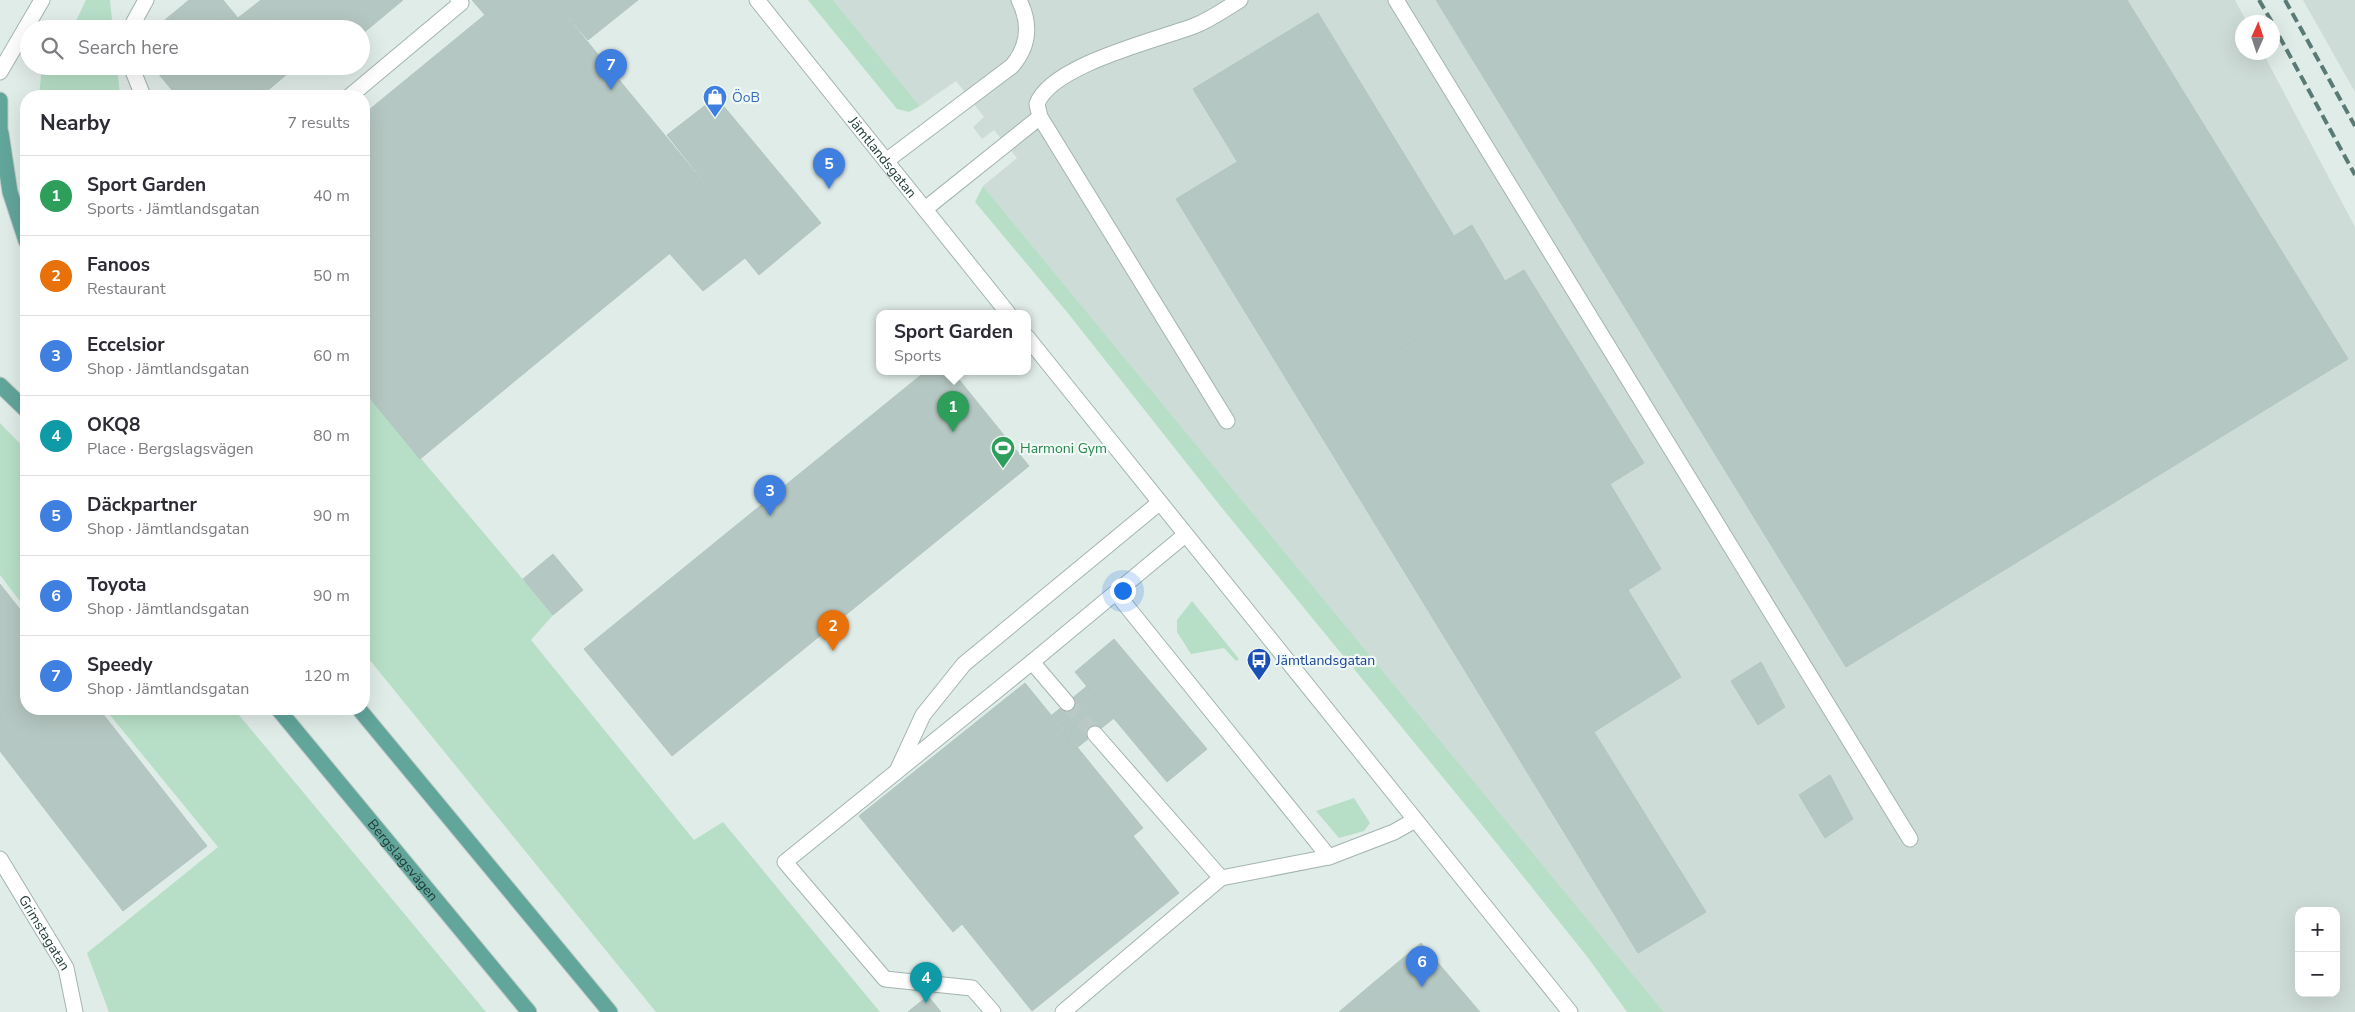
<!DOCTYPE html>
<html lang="en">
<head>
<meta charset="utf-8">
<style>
	body { margin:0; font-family:"Nunito Sans",sans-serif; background:#f7f7f7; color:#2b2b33 }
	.controls { position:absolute; right:15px; bottom:15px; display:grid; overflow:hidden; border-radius:10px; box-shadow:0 5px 20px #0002 }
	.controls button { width:45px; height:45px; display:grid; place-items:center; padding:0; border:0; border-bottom:1px solid #e1e1e2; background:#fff; color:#2b2b33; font:25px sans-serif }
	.compass { position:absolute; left:2235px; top:15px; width:45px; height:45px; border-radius:50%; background:#fff; box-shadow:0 5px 20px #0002; rotate:3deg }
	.you { position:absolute; left:1122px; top:590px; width:18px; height:18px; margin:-12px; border:4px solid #fff; border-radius:50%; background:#1a73e8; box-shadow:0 0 0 8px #1a73e833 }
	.badge { display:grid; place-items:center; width:32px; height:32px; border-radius:50%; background:#db2777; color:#fff; font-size:16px; font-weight:700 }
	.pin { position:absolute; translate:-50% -41px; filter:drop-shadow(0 1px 2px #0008) }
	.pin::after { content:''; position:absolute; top:26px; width:18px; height:15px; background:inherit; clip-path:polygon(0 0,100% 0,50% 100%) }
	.popup { position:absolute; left:876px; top:310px; width:155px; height:65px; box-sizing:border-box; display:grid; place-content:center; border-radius:10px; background:#fff; filter:drop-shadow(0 1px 4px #0005); font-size:16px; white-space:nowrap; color:#7c7c81 }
	.popup b { font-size:19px; color:#2b2b33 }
	.popup::after { content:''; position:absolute; left:50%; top:100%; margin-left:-10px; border:10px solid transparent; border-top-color:#fff }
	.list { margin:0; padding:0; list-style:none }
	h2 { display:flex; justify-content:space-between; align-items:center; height:65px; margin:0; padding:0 20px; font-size:21px }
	h2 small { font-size:16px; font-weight:400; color:#7c7c81 }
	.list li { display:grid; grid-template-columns:32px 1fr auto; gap:15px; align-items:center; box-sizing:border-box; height:80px; padding:0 20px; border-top:1px solid #e1e1e2 }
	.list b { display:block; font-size:19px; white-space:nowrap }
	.list p { margin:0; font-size:16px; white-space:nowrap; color:#7c7c81 }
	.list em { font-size:16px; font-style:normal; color:#7c7c81 }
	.icon { flex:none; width:28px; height:28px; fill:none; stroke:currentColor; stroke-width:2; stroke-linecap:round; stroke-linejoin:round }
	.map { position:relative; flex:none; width:2355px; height:1012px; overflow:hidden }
	.search { position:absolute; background:#fff; box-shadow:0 5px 20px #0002; left:20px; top:20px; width:350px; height:55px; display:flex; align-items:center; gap:12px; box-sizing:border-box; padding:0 18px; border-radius:28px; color:#7c7c81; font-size:19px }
	.panel { position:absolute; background:#fff; box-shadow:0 5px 20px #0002; left:20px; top:90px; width:350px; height:625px; border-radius:20px }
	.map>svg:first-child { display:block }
	.built { fill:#cedcd7; fill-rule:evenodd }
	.green { fill:#b7dfc7 }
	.building { fill:#b5c7c2; stroke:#b2c6c0 }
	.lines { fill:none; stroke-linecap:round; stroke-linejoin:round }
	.minor-tunnel { stroke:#bac9c5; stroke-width:15; stroke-dasharray:15 8; stroke-linecap:butt }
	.minor-casing { stroke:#a3b4b0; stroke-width:17 }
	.major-casing { stroke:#c1c9c8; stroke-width:17 }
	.minor { stroke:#fff; stroke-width:15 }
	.major { stroke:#62a59b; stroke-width:15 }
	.rail { stroke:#5a7a75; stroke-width:4; stroke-dasharray:10 5; stroke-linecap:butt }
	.labels { text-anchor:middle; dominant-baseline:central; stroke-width:4.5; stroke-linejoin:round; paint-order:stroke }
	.shop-label { font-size:14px; fill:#366cbe; stroke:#f1f9f6; text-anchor:start }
	.street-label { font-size:14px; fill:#203e39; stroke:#f1f9f6 }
	.leisure-label { font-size:14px; fill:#27864d; stroke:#f1f9f6; text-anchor:start }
	.transit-label { font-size:14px; fill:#164399; stroke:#f1f9f6; text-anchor:start }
</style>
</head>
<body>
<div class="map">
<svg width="2355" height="1012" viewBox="0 0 2355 1012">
	<rect width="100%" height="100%" fill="#e0ece8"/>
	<!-- built -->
	<g class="built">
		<path d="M833 0H2235L2247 22H2242V52L2263 53 2355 227V1012H1664L983 186 1017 158 994 130 982 139 973 127 984 117 956 81 920 106ZM2299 911H2336V993H2299Z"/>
		<path d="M2303 0H2355V92Z"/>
	</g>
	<!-- green -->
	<g class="green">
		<path d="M86 0H110L113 29H68L76 21Z"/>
		<path d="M808 0H833L920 106 909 112 897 109Z"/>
		<path d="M42 66H117L120 96H39Z"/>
		<path d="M983 186 1664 1012H1627L1589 959 1486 830 1222 508 1067 312 975 202Z"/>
		<path d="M364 391 553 615 531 640 694 840 723 822 880 1012H656L364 653Z"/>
		<path d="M0 423 26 450V609L0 575Z"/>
		<path d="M1192 601 1239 659 1236 661 1224 648 1191 654 1177 632V620Z"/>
		<path d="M105 709H234L486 1012H109L87 953 218 847Z"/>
		<path d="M1354 798 1370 823 1364 831 1339 838 1316 811Z"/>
	</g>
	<!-- building -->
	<g class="building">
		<path d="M189 0H223L247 29H154Z"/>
		<path d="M261 0H403L361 35V29H285Z"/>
		<path d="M261 0 285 29H247L238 18Z"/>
		<path d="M472 0H503L485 15Z"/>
		<path d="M503 0H553L725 208 420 459 364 391V114Z"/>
		<path d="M553 0H638L588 40Z"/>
		<path d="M1436 0H2127L2348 359 1846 667Z"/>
		<path d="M1318 13 1454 236 1472 225 1505 281 1524 270 1644 463 1610 484 1661 569 1628 590 1491 365 1463 382 1431 330 1365 371 1193 89Z"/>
		<path d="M152 66H279L286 75 261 96H177Z"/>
		<path d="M279 66H297L286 75Z"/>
		<path d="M716 97 821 223 759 275 745 258 703 291 669 253 725 208 667 135Z"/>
		<path d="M1237 162 1365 371 1431 330 1463 382 1491 365 1681 677 1594 732 1706 912 1638 953 1176 199Z"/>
		<path d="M926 371H952L1029 466 672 756 584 649Z"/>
		<path d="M553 554 583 590 553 615 523 579Z"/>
		<path d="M0 584 26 617V709H99L207 846 123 911 0 751Z"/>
		<path d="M1114 639 1207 749 1167 782 1075 672Z"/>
		<path d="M1761 662 1785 707 1758 725 1731 681Z"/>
		<path d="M1025 683 1143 828 1133 836 1179 893 1032 1011 962 924 953 932 859 816Z"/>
		<path d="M1087 686 1114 718 1078 747 1052 715Z"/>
		<path d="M1830 775 1853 819 1825 838 1799 795Z"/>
		<path d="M1421 943 1480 1012H1339L1366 989Z"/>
		<path d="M928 996 941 1012H908L909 1011Z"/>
	</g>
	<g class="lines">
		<!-- minor-tunnel -->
		<path class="minor-tunnel" d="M1067 703 1095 734"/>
		<defs>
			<g id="minor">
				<path id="s1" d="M757 0 1008 313"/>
				<path d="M1396 0 1910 839"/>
				<path d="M130 29 146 0"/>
				<path d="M131 66 143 96"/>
				<path d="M0 72 42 0"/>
				<path d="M350 96 461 3 458 0"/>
				<path d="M886 161 1012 66C1029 46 1031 24 1019 0"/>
				<path d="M925 209 1040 117"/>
				<path d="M1027 337 1570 1012"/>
				<path d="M1227 421 1040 117 1037 104C1051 65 1157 40 1194 26 1210 20 1225 9 1240 0"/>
				<path d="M1116 593 1329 857 1394 832 1415 820"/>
				<path d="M1032 662 1067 703"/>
				<path d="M1095 734 1221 878"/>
				<path d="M898 769 923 715 964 664 1159 503"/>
				<path id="s2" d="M0 859 66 968 75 1012"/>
				<path d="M993 1012 972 988 885 979 785 862 1032 662 1185 535"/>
				<path d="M1063 1012 1221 878 1329 857"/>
			</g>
			<g id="major">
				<path d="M0 100V139"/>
				<path d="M1 133 10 192 26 241"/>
				<path d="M0 385 26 410"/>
				<path id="s3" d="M278 709 529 1012"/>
				<path d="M359 709 610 1012"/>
			</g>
		</defs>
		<!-- minor casing -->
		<use href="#minor" class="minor-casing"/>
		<!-- major casing -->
		<use href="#major" class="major-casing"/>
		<!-- minor -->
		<use href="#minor" class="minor"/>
		<!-- major -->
		<use href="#major" class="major"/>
		<!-- rail -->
		<g class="rail">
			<path d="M2259 0 2272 22"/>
			<path d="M2285 0 2355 126"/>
			<path d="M2272 23 2355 175"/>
		</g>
	</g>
	<!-- icons -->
	<defs>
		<symbol id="shop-pin" viewBox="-11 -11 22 30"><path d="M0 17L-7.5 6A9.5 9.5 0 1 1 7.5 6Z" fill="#3f7fe0" stroke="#f1f9f6"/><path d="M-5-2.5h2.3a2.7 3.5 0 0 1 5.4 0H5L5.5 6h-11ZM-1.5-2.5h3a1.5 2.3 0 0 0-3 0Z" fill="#fff"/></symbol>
		<symbol id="stadium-pin" viewBox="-11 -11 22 30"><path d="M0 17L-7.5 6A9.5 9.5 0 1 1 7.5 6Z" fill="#2e9e5b" stroke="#f1f9f6"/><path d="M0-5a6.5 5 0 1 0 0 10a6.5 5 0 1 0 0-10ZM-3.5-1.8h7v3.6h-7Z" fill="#fff"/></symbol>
		<symbol id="bus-pin" viewBox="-11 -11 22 30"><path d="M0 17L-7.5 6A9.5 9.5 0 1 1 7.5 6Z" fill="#1a4fb4" stroke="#f1f9f6"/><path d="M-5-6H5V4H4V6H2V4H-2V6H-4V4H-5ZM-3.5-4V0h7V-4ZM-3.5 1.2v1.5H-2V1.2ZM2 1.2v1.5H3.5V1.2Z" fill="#fff"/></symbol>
	</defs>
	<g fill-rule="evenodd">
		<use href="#shop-pin" x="701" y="83" width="28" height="38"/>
		<use href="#stadium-pin" x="989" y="434" width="28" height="38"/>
		<use href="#bus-pin" x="1245" y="646" width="28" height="38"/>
	</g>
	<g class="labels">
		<!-- shop labels -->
		<g class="shop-label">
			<text x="732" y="97">ÖoB</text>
		</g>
		<!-- street labels -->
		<g class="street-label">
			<text stroke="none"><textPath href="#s1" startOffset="201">Jämtlandsgatan</textPath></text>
			<text stroke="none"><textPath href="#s3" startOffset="196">Bergslagsvägen</textPath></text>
			<text stroke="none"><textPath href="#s2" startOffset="86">Grimstagatan</textPath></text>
		</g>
		<!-- leisure labels -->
		<g class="leisure-label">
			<text x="1020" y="448">Harmoni Gym</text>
		</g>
		<!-- transit labels -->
		<g class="transit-label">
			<text x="1276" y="660">Jämtlandsgatan</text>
		</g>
	</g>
</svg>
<div class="controls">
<button>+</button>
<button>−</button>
</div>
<svg class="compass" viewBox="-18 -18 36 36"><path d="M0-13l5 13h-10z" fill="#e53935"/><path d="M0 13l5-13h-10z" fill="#7c7c81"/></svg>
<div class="you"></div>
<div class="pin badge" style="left:953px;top:432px;background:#2e9e5b">1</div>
<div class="popup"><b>Sport Garden</b>Sports</div>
<div class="pin badge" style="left:833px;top:651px;background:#e8710a">2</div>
<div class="pin badge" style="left:770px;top:516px;background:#3f7fe0">3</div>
<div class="pin badge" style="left:926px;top:1003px;background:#0f9aa8">4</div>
<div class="pin badge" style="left:829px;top:189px;background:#3f7fe0">5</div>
<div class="pin badge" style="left:1422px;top:987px;background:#3f7fe0">6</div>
<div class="pin badge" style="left:611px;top:90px;background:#3f7fe0">7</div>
<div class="search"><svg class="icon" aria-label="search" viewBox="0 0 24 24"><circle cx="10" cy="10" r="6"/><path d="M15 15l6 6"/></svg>Search here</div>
<section class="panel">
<h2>Nearby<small>7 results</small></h2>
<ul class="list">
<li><span class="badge" style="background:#2e9e5b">1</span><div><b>Sport Garden</b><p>Sports · Jämtlandsgatan</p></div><em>40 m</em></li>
<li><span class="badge" style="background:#e8710a">2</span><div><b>Fanoos</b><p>Restaurant</p></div><em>50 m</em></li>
<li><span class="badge" style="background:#3f7fe0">3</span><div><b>Eccelsior</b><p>Shop · Jämtlandsgatan</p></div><em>60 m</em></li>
<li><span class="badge" style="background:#0f9aa8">4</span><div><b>OKQ8</b><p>Place · Bergslagsvägen</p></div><em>80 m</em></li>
<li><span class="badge" style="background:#3f7fe0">5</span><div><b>Däckpartner</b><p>Shop · Jämtlandsgatan</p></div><em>90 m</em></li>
<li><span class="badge" style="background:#3f7fe0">6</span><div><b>Toyota</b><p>Shop · Jämtlandsgatan</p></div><em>90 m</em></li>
<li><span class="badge" style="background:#3f7fe0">7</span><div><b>Speedy</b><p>Shop · Jämtlandsgatan</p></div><em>120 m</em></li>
</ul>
</section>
</div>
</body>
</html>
